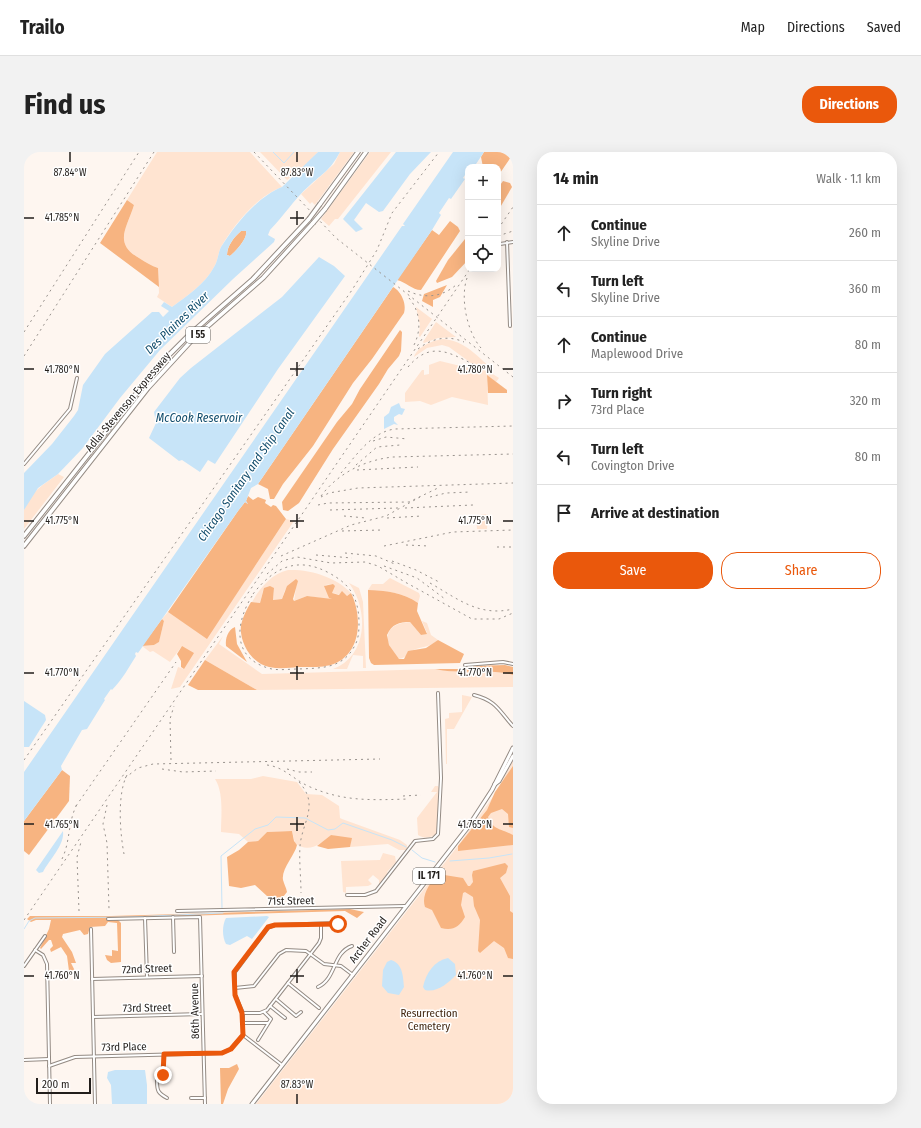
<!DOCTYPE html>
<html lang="en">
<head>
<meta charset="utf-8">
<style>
	body { margin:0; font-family:"Fira Sans Condensed",sans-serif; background:#f2f2f2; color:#222 }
	.controls { position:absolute; right:12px; top:12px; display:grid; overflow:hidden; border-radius:8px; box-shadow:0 4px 16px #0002 }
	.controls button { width:36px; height:36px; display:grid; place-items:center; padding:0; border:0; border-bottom:1px solid #e0e0e0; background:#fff; color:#222; font:20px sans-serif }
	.scale { position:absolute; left:12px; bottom:10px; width:55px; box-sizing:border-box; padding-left:4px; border:2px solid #221e1b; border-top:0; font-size:11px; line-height:14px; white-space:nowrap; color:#221e1b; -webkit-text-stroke:3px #fff; paint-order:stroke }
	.stop { position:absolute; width:12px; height:12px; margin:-9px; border:3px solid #ea580c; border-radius:50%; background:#fff }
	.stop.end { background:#ea580c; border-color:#fff; box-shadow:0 1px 4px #0008 }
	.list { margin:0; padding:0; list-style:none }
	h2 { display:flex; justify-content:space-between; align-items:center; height:52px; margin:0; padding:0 16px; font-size:17px }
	h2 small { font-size:13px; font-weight:400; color:#767676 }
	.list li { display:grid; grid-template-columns:26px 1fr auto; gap:12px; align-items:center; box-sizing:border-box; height:56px; padding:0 16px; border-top:1px solid #e0e0e0 }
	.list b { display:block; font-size:15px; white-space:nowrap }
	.list p { margin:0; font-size:13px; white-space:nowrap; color:#767676 }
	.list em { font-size:13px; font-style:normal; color:#767676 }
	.actions { display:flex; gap:8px; padding:12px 16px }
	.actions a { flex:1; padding:9px 0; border:1px solid #ea580c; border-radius:16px; text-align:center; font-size:14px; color:#ea580c }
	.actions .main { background:#ea580c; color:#fff }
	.icon { flex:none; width:22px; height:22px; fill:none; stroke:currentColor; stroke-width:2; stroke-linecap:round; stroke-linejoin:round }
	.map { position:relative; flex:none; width:489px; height:952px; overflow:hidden; border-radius:16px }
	header { display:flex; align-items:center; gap:24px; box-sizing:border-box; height:56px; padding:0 20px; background:#fff; border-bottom:1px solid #e0e0e0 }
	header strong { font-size:19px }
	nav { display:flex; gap:22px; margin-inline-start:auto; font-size:14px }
	.intro { display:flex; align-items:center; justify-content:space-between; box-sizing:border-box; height:96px; padding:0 24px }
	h1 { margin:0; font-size:28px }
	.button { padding:10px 18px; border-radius:16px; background:#ea580c; color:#fff; font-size:14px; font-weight:700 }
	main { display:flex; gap:24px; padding:0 24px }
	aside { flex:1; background:#fff; border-radius:16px; box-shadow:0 4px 16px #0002 }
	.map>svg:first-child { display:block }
	.green { fill:#ffe4d1 }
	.forest { fill:#f7b481 }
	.water { fill:#c7e4f8; fill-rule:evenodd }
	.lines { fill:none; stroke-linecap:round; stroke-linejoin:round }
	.stream { stroke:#c7e4f8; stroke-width:1 }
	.minor-casing { stroke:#948b84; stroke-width:4 }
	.major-casing { stroke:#948b84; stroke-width:5 }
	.highway-casing { stroke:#948b84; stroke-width:5.5 }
	.minor { stroke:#fff; stroke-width:2 }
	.major { stroke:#fff; stroke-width:3 }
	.highway { stroke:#fff; stroke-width:3.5 }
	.rail { stroke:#99938e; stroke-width:1; stroke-dasharray:2 4; stroke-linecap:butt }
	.highway-bridge-casing { stroke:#948b84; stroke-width:5.5; stroke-linecap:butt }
	.highway-bridge { stroke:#fff; stroke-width:3.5 }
	.route { stroke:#ea580c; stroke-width:5 }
	.ticks { fill:none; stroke:#221e1b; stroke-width:1.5 }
	.labels { text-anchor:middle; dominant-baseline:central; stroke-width:3; stroke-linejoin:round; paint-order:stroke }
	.shield { fill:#fff; stroke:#64625f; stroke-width:1 }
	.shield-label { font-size:10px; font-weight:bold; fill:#221e1b }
	.street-label { font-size:11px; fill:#221e1b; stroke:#fff }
	.park-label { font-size:11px; fill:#40250f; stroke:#fff }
	.water-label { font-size:12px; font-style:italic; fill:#0f4b6b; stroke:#fff }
	.ticks-label { font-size:10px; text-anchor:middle; fill:#221e1b; stroke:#fff; stroke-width:3; stroke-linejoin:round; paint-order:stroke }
</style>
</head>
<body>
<header>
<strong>Trailo</strong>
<nav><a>Map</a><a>Directions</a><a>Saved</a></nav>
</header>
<div class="intro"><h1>Find us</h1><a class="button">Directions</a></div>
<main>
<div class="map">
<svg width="489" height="952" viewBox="0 0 489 952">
	<rect width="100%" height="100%" fill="#fef6f0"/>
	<!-- green -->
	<g class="green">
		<path d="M133 0H226L258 35C233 44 210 73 197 95 194 101 194 109 190 115 181 132 163 144 148 155L133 145 135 141 134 116C128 114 121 110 115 106 89 91 103 76 110 53L103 48Z"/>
		<path d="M236 0H294L281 14 263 28Z"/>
		<path d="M316 0H330L291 53 288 50 286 52 277 42 310 12Z"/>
		<path d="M346 0H367L314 67H311L305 74 297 67Z"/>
		<path d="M392 155 408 167 396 185 395 184 396 173Z"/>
		<path d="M412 170 432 185 414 186 400 191 399 190Z"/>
		<path d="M419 187C441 189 452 203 468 217L467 219 447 211 425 195 418 193 403 196 390 205C393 195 409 188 419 187Z"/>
		<path d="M416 209 453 218 454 216 467 221 475 226 472 230 463 224 464 253 428 245 407 253 396 249 381 250V241L398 218H400V223L405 222V213Z"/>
		<path d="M34 322 40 325 0 377C0 371 0 364 0 358 4 341 22 331 34 322Z"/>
		<path d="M464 362 463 377H453L452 363Z"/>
		<path d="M262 367 270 369 156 535 147 537 154 515 160 517 158 494 146 510 129 499 126 500 118 494 130 493 135 490 140 469 138 467 144 460 183 486Z"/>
		<path d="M264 418C286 417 312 425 327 441L323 444 308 441 309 432 301 433 310 448 283 444 270 449 273 429 261 438 258 447 249 448 250 436 239 439 236 451 228 450C236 436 247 422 264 418Z"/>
		<path d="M366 426 395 441 396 444 394 451C380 441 361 438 344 438L348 432H359Z"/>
		<path d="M325 431 335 436 339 450 342 516H339V504L329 503 323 517H309C344 504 345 458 325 431Z"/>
		<path d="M398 469 403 471 407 483 414 488C405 495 402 494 392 497 385 499 383 506 375 507 358 491 359 471 386 470L397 483 403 481Z"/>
		<path d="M199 484 195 492 238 522 411 517C437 523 463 516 489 523V535L233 538 181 508Z"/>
		<path d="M438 543 448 545 430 577H423V612H422L421 567 425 566V561L438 560Z"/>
		<path d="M489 609V952H232L433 695 471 642Z"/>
		<path d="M239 624 273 630 282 642 298 643 315 654 316 666 318 667 376 688 383 693V698H375L364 692 326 695 327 689 307 683C296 692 285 702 271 691L268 679 243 680 234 689 229 690H224L215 682 197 680C197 664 200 641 191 627H227Z"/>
		<path d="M411 634H414L415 636 413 682C406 686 401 687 394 683L393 666 413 640H407Z"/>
		<path d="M359 701 371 704 372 710 363 720 364 721 355 733V728L349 723 344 728 348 732 344 734 322 735V741L319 740 317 709 356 708Z"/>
	</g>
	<!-- forest -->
	<g class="forest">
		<path d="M460 0H489V2L474 24V15H459L457 5Z"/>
		<path d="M479 29 486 31 488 35 474 59V36Z"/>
		<path d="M103 48 110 53C103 76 89 91 115 106 121 110 128 114 134 116L135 135 76 91Z"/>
		<path d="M426 69 434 75 436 79 397 138C388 138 382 130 373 128L408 78 415 83Z"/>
		<path d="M217 79H222C224 86 212 99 206 104L203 103C203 94 210 85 217 79Z"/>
		<path d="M441 87 444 91V108L428 125 413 131 412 129 424 108Z"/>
		<path d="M423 133 416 145 409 148V155L398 149 400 142Z"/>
		<path d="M369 135C377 139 383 152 380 161L348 207 329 231 289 294 259 332 250 347H246L244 337 234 332Z"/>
		<path d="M376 178 378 180 377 199 375 204 364 217 355 232 309 297 275 351 264 359 259 358 258 350 313 270 328 252 336 237Z"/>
		<path d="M463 223 483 238V241H464Z"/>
		<path d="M224 344 229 348 234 345 242 348 241 351 247 355 249 353 252 354 262 367 183 487 144 460 214 359 221 350 224 352 222 349Z"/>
		<path d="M272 427 274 429 269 447 270 449 283 444 308 447 305 446 300 434 309 432 311 434 308 441 315 443 318 439 323 444 327 441C338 463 338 499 312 511 301 516 287 515 275 515 265 516 255 517 245 515 227 511 215 490 217 473 219 464 223 457 227 450L236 451 240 436 246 434 250 436 249 448 258 447 263 434Z"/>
		<path d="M344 438C361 438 380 441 394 451L393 459 403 482 397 483 386 470C375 470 368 472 363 483L365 493 375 507H380L384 499 402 496 414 488 440 502 436 511 350 513 347 511 345 506Z"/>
		<path d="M138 467 140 469 135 490 130 493 118 494Z"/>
		<path d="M211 475 213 492 223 510 202 494C201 486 204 478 211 475Z"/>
		<path d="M158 494 170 501 160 517 157 515V509L153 502Z"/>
		<path d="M181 508 233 538H174L164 533Z"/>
		<path d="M481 513 489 515V523C463 516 437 523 411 517H449V514Z"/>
		<path d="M489 614V676L485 675 484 662 478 657 467 661 464 665C468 678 479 677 489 683V693L434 699V694L463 658 471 640Z"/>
		<path d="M38 618 46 624 45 649 5 703 0 699V669Z"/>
		<path d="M268 679 270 689 273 693C271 703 257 717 259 728 260 732 262 735 263 740L255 750 243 744 231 733 217 736 205 734 203 705 215 698 224 690 234 689 243 680Z"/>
		<path d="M307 683 328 686 326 695 304 697 293 694Z"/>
		<path d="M481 711 484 714 482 721 476 726 486 744V759L489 761V807L484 806 480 796 470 789 456 801 454 799 456 768 450 754 449 745 441 740 439 741 437 753 441 765C435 775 429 779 417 776L408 758 401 755C397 743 406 731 414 722L439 726 444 734H446L449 730 448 723 449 719Z"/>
		<path d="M326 757 340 760 333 766 321 759 95 766 93 767 97 771V810L87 811 83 808 81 803 88 804V798L94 799 93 771 84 770 81 774 66 775 64 782 60 783 56 778 39 782 38 785 48 800 52 811H47L51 819H45L43 804 37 795 27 800 26 797 29 794 27 788H25L17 797 16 796 25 777 27 768H12L7 770 3 767 6 764H87Z"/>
		<path d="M213 912 215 917 204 937 199 952H197L196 916H205Z"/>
	</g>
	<!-- water -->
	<g class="water">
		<path d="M294 0H316C305 20 300 20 285 34 270 47 260 64 246 78L244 83 251 87 250 90 209 127 136 198 96 246 58 297 34 322 14 336 0 358V321L28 292 50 264 54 258 59 233 81 202 128 160H135L139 165 145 159 137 154 140 150 148 155C163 144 181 132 190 115 194 109 194 101 197 95 211 73 233 45 258 35ZM217 79H222C224 86 212 99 206 104L203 103C203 94 210 85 217 79Z"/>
		<path d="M372 0H407L386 22 359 59 355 60 342 51 330 68 339 77 332 80 319 67Z"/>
		<path d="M429 0H460L450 15H444V23H441L439 26 441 27 427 47 425 46 415 61 417 63 408 78 234 332 227 336 222 349 224 352 221 350 214 359 114 501 112 500 111 502 112 504C105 515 98 528 88 538L87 537 80 547 81 548 63 577 58 578 37 614 38 618 0 669V620L378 74H381L379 72Z"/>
		<path d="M295 105 310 114 321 124 254 217 191 312 184 308 176 320 158 308 155 309 125 286 132 271 130 260 156 226 167 216 258 145Z"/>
		<path d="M375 251 377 256 381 257 378 263 375 262 370 265V269L374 273 370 272 360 277V265L365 261 367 255Z"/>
		<path d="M0 549 21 563 22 568 5 595H0Z"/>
		<path d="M39 679C41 693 25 708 19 720L15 721 12 718Z"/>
		<path d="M243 764 245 765 228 787 223 784 206 793 202 792C198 785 198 773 202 766Z"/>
		<path d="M424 806 431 812 432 823C424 831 413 841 401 838L399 835C402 821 410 809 424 806Z"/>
		<path d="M367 808C379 812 379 824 380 835L375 843 364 841 358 834 359 818 363 810Z"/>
		<path d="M91 918H121L123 933V952H88L87 933 83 926 84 920Z"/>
	</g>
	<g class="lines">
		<!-- stream -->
		<g class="stream">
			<path d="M249 0 260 11 270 0"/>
			<path d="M388 698 398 706 411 710"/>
			<path d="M426 709 465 706 488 702"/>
			<path d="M198 756 197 704 231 677 244 673 252 665 281 666 304 678 311 677 319 671 368 688 382 695"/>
			<path d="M0 777 5 769 11 766 105 765 199 761"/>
		</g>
		<defs>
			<g id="minor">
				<path d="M483 90 486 174"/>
				<path d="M476 92 489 90"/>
				<path d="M0 312 46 257 53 226"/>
				<path d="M441 513 479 510 489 512"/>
				<path d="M450 543C473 549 475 559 489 574"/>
				<path d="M323 743H341L352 739 391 689 409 687 414 682 417 626 414 541"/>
				<path d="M153 759 381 754"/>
				<path d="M149 765 150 800"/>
				<path d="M121 766 123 825"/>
				<path d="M84 767 176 765 181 952"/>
				<path d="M67 777 71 952"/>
				<path d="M11 798 19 803 23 812 26 952"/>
				<path d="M0 814 21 784"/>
				<path d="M68 827 178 824"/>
				<path d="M264 831 295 856"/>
				<path d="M294 835C313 826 308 801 328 794"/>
				<path d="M211 836 230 834 255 802 262 798 282 799 300 812 317 814 329 823"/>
				<path d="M252 847 272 864 277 860"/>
				<path d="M246 854 261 866"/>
				<path d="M219 861H236L243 858 295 791 297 786V773"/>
				<path d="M69 865 178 862"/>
				<path d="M219 871H244"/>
				<path d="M219 883V861L211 843V820L244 776 251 773 314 771 318 775"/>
				<path d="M219 883 258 913"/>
				<path d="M234 888 247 867 240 860"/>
				<path d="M140 902 139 924 133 929C133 939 134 941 143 946"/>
				<path d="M0 908 25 907"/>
				<path d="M25 914 51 905 198 901 207 897 219 883"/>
				<path d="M167 946H181"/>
			</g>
			<g id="major">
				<path d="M471 632 475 629 489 604"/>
				<path d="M228 952 444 675 468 638 489 596"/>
			</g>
			<g id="highway">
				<path d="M296 52 334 0"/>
				<path d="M301 57 342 0"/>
				<path d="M0 384 134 214 166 182 229 127 285 67"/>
				<path d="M0 394 124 236 169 187 239 126 289 71"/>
			</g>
		</defs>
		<!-- minor casing -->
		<use href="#minor" class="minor-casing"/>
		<!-- major casing -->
		<use href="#major" class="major-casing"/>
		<!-- highway casing -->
		<use href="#highway" class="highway-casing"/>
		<!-- minor -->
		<use href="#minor" class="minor"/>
		<!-- major -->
		<use href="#major" class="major"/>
		<!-- highway -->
		<use href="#highway" class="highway"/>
		<!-- rail -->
		<g class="rail">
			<path d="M230 0 312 86 489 225"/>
			<path d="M474 77 489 55"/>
			<path d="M474 84 489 79"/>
			<path d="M443 126C436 146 443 180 457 196"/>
			<path d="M384 139C401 147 418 145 432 133"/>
			<path d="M385 146C396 159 398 177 390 193"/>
			<path d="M0 180 115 0"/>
			<path d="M394 197C408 186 424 183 440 190"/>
			<path d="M0 204 130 0"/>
			<path d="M384 215C410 184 432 206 460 217"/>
			<path d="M349 289 362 285 384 287"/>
			<path d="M332 313 353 295 376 293"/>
			<path d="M333 318 394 315"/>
			<path d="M317 321C332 304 347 280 371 277L489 274"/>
			<path d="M297 344C314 321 341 308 369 305L489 302"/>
			<path d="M297 345 305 341 334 336 489 331"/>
			<path d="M406 345 422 341 447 340"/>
			<path d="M294 353 304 351 385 350 416 335"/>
			<path d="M381 356 449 353"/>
			<path d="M306 358 374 356"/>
			<path d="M320 364 342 366"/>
			<path d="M363 366 398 364"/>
			<path d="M318 379 358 378"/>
			<path d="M382 393 405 394"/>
			<path d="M360 394 429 380 489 378"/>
			<path d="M473 395H489"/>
			<path d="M321 401 352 404 373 413"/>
			<path d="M292 403 328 406"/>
			<path d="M257 404 327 373 362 364 396 345"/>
			<path d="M368 409 392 418 415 430"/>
			<path d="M360 414 393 426 421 447"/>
			<path d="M243 422 258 409 273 405 307 411 341 410 354 414 381 430 448 467H475L489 461"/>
			<path d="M406 431C434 447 455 465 489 457"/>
			<path d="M228 444C212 470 207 505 244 516 253 519 264 517 274 517 296 516 318 517 330 495 335 487 335 478 335 469 334 445 326 432 305 421 274 404 250 415 229 442"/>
			<path d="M0 608 328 138 353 98 368 61 415 0"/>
			<path d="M147 608 146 567 150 554"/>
			<path d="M243 613C260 615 269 627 284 634 319 650 348 648 385 647"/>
			<path d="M138 617 159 620 192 619"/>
			<path d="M263 617 275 620H288"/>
			<path d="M101 626 114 616 129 612 356 607"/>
			<path d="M275 630C296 653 278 670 276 694 275 710 277 726 277 741"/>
			<path d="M379 644 397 643"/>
			<path d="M83 653 79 672 83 691 85 757"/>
			<path d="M52 654 152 510"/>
			<path d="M100 702C96 681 93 642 103 623"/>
			<path d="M38 707C47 688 43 671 54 650"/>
			<path d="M55 759 53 705 57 690"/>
			<path d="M0 768 446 117"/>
		</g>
		<defs>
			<g id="highway-bridge">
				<path d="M285 67 296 52"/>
				<path d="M289 71 301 57"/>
			</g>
		</defs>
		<!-- highway-bridge casing -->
		<use href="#highway-bridge" class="highway-bridge-casing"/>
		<!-- highway-bridge -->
		<use href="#highway-bridge" class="highway-bridge"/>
	</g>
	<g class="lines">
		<!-- route -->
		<path class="route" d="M139 923 140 902 198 901 207 897 219 883 218 861 211 843 210 820 244 775 251 773 314 772"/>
	</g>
	<!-- ticks -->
	<path class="ticks" d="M46 0V10M273 0V10M273 59V73M0 66H10M266 66H280M273 210V224M0 217H10M266 217H280M479 217H489M273 362V376M0 369H10M266 369H280M479 369H489M273 514V528M0 521H10M266 521H280M479 521H489M273 665V679M0 672H10M266 672H280M479 672H489M273 817V831M0 824H10M266 824H280M479 824H489M273 942V952"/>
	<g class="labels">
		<!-- shield labels -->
		<g class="shield">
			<rect x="162" y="175" width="24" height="16" rx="3"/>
			<rect x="389" y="716" width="32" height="16" rx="3"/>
		</g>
		<g class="shield-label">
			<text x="174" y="183">I 55</text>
			<text x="405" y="724">IL 171</text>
		</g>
		<!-- street labels -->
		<g class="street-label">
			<text transform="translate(104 250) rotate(-50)">Adlai Stevenson Expressway</text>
			<text transform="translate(267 749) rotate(-1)">71st Street</text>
			<text transform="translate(344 788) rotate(-53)">Archer Road</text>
			<text transform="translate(123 817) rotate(-2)">72nd Street</text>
			<text transform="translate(123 856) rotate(-1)">73rd Street</text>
			<text transform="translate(171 859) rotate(-91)">86th Avenue</text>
			<text transform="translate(100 895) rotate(-1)">73rd Place</text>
		</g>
		<!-- park labels -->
		<g class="park-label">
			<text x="405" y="861">Resurrection<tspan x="405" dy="13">Cemetery</tspan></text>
		</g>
		<!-- water labels -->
		<g class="water-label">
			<text transform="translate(153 171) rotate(-44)">Des Plaines River</text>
			<text x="175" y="266">McCook Reservoir</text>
			<text transform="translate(222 323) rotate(-55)">Chicago Sanitary and Ship Canal</text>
		</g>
	</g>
	<g class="ticks-label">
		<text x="46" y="24">87.84°W</text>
		<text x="273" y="24">87.83°W</text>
		<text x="38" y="69">41.785°N</text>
		<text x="38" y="221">41.780°N</text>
		<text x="451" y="221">41.780°N</text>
		<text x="38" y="372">41.775°N</text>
		<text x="451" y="372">41.775°N</text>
		<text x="38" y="524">41.770°N</text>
		<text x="451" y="524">41.770°N</text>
		<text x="38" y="676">41.765°N</text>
		<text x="451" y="676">41.765°N</text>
		<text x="38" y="827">41.760°N</text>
		<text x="451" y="827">41.760°N</text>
		<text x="273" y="936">87.83°W</text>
	</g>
</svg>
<div class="controls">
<button>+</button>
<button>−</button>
<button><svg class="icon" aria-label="locate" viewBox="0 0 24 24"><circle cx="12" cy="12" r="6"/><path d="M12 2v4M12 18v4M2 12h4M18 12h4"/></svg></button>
</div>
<div class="scale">200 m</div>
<div class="stop" style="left:314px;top:772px"></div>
<div class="stop end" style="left:139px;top:923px"></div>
</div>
<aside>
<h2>14 min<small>Walk · 1.1 km</small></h2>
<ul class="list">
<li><svg class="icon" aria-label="ahead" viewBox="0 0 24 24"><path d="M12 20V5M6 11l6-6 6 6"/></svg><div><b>Continue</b><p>Skyline Drive</p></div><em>260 m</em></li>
<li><svg class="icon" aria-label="left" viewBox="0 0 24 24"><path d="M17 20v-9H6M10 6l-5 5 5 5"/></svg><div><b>Turn left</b><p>Skyline Drive</p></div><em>360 m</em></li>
<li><svg class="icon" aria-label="ahead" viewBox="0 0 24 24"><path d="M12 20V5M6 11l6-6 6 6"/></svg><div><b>Continue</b><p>Maplewood Drive</p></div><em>80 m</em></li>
<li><svg class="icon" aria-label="right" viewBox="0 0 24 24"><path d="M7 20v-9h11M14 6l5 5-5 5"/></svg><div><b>Turn right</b><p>73rd Place</p></div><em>320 m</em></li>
<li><svg class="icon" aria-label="left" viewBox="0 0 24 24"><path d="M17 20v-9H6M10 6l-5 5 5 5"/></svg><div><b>Turn left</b><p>Covington Drive</p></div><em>80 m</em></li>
<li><svg class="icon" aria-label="arrive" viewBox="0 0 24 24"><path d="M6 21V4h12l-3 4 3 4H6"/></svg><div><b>Arrive at destination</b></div></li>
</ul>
<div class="actions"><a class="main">Save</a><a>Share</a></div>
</aside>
</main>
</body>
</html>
